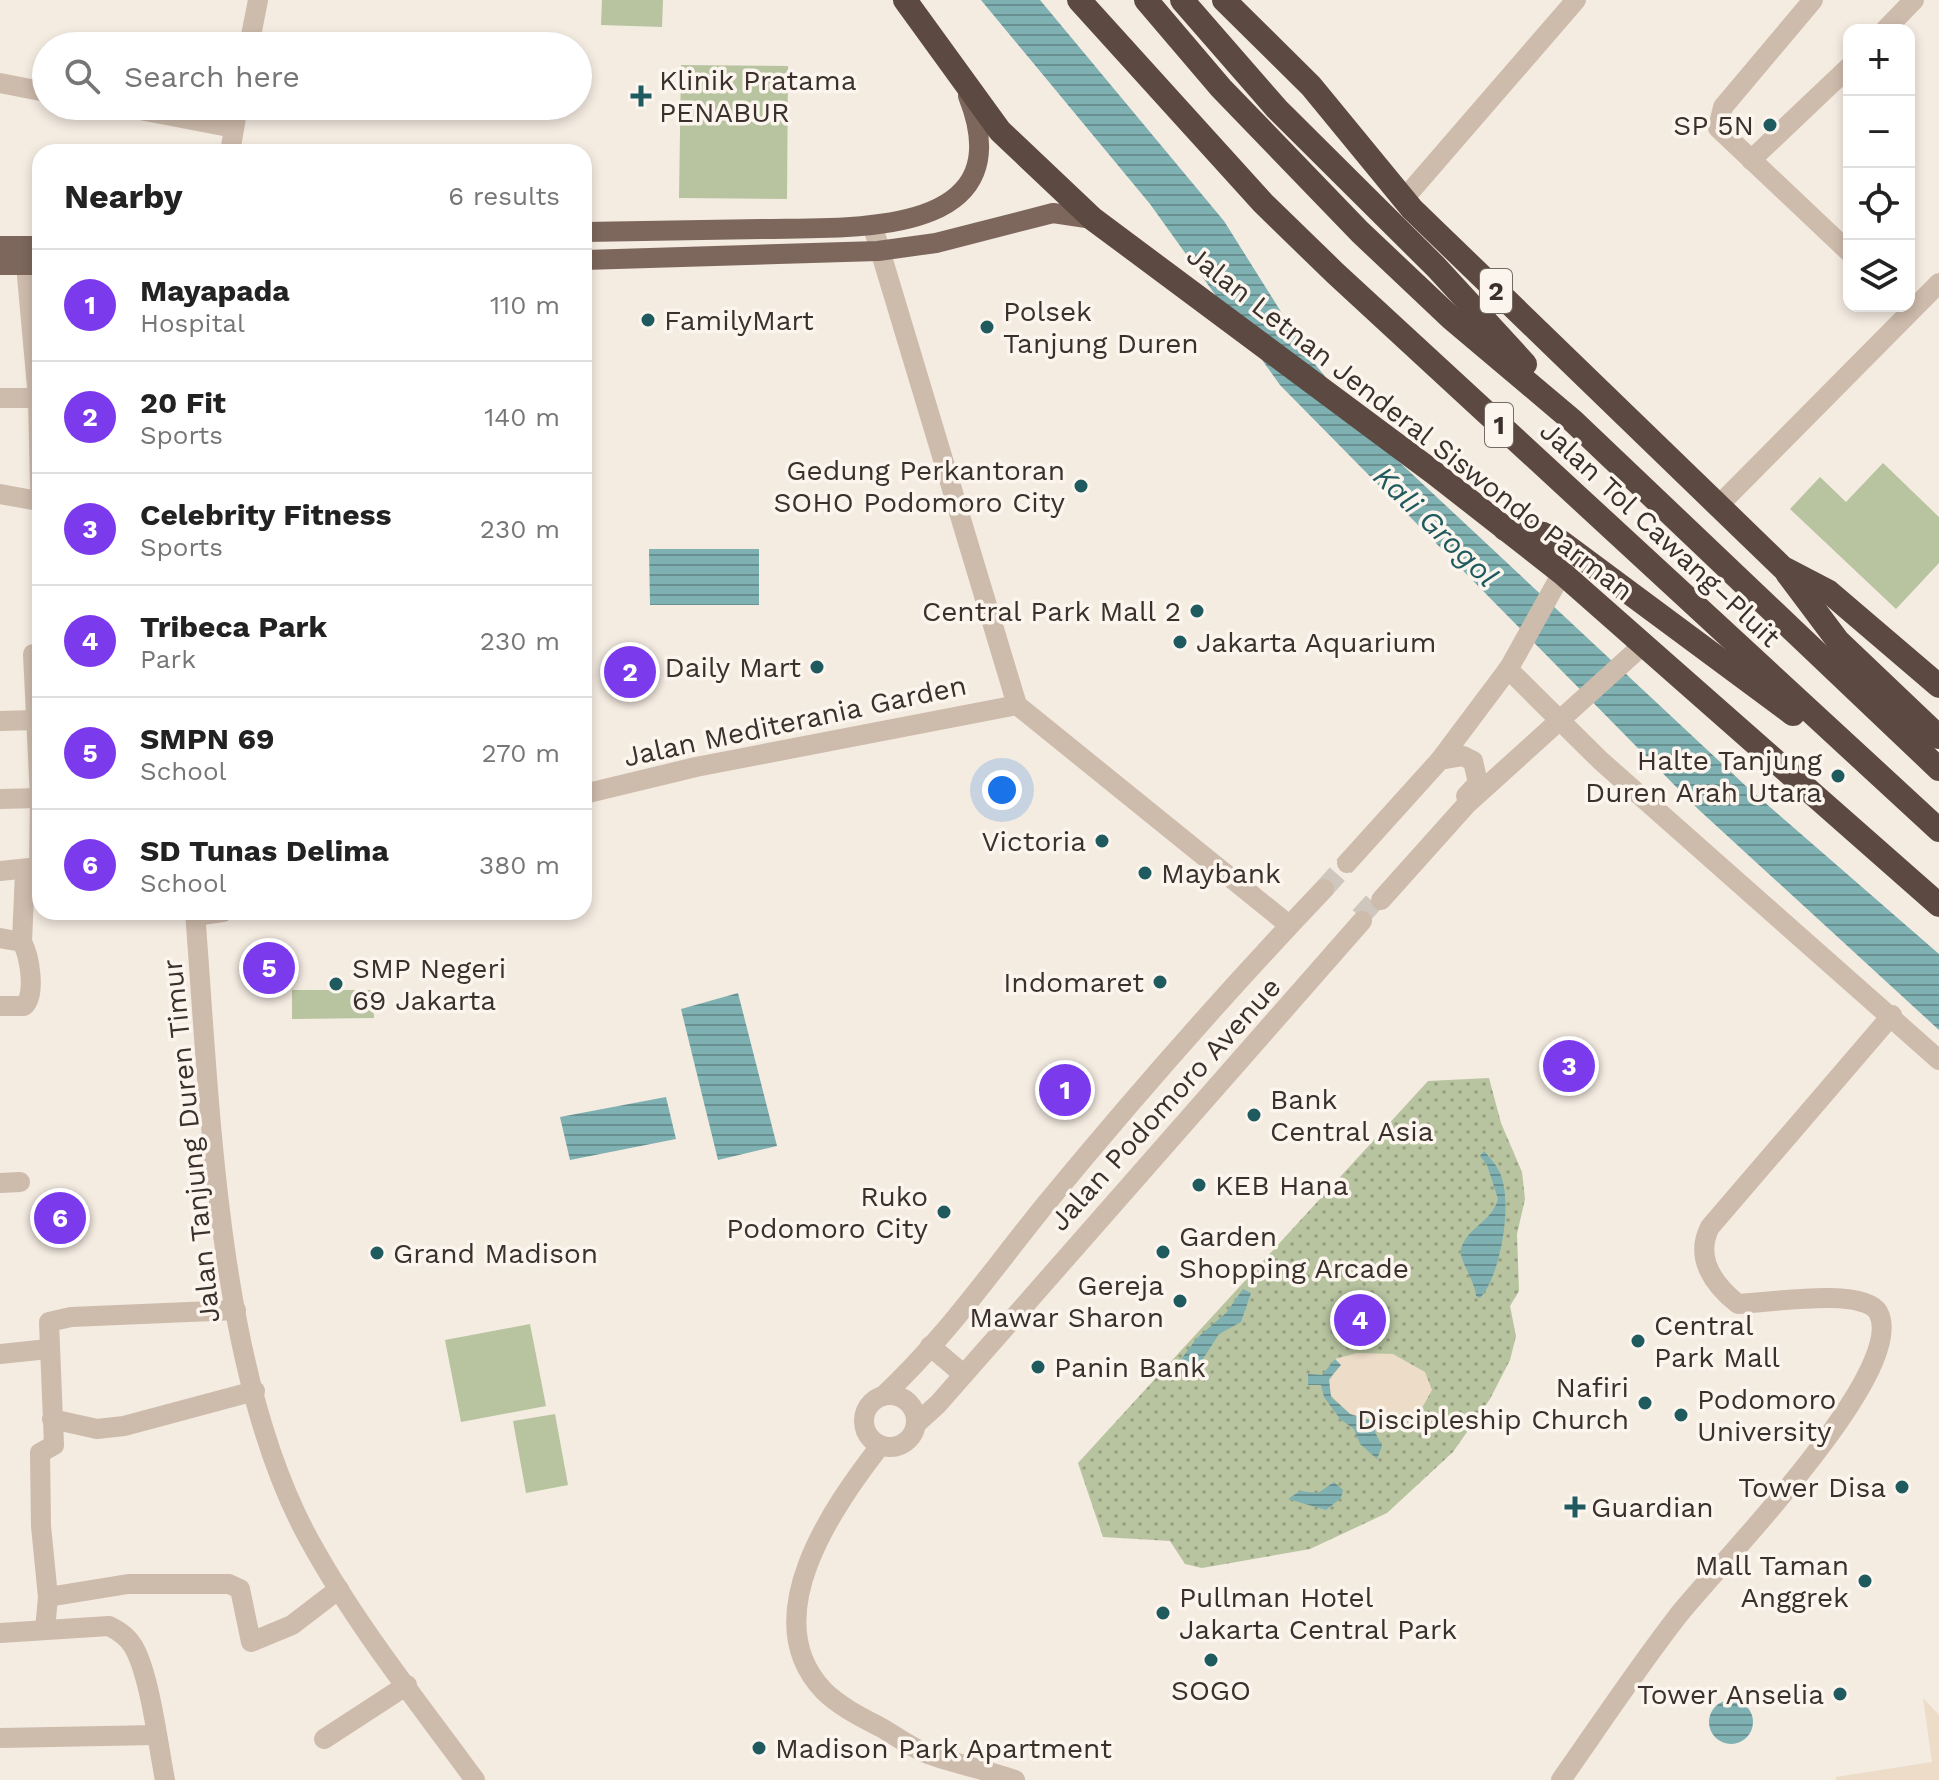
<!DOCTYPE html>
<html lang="en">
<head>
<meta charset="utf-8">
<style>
	body { margin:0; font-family:"Work Sans",sans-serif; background:#f2f2f2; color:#222 }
	.controls { position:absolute; right:24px; top:24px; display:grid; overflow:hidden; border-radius:16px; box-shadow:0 4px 12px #0003 }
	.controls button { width:72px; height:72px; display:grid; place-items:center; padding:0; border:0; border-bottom:2px solid #e0e0e0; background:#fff; color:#222; font:40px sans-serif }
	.you { position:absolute; left:1002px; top:790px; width:28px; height:28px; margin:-20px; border:6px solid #fff; border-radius:50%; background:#1a73e8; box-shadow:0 0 0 12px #1a73e833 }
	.badge { display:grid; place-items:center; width:52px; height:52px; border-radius:50%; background:#7c3aed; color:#fff; font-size:26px; font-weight:700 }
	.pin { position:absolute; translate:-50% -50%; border:4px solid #fff; box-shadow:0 2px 8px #0006 }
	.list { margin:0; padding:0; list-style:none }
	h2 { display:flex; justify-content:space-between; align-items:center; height:104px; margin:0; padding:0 32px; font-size:34px }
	h2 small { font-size:26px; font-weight:400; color:#767676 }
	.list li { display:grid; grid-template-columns:52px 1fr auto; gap:24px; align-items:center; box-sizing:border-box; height:112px; padding:0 32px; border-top:2px solid #e0e0e0 }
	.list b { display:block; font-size:30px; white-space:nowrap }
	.list p { margin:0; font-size:26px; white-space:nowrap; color:#767676 }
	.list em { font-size:26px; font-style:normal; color:#767676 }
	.icon { flex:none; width:44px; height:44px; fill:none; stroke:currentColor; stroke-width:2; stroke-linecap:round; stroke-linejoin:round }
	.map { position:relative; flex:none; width:1939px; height:1780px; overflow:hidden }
	.search { position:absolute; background:#fff; box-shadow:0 4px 12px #0003; left:32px; top:32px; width:560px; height:88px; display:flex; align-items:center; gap:20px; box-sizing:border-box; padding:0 28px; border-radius:44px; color:#767676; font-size:30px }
	.panel { position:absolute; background:#fff; box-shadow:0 4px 12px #0003; left:32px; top:144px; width:560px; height:776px; border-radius:24px }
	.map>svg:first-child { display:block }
	.park { fill:url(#park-dots) }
	.garden { fill:#b8c4a0 }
	.plaza { fill:#ecdcc8 }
	.water { fill:url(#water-rules) }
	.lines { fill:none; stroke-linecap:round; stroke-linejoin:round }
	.minor-tunnel { stroke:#cfc6bd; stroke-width:20; stroke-dasharray:20 10; stroke-linecap:butt }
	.minor { stroke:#cdbbac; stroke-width:20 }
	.major { stroke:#7d675c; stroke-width:20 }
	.highway { stroke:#5c4a42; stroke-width:24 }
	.poi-dot { fill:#1f5a5e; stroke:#fbf5ee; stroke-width:3 }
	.labels { text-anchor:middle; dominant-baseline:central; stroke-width:7; stroke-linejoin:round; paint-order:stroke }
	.shield { fill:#fbf5ee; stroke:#756b66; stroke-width:2 }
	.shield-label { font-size:26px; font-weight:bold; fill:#3b302b }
	.poi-label { font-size:28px; fill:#3b302b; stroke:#fbf5ee; text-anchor:start }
	.street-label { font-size:28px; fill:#3b302b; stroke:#fbf5ee }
	.water-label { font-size:30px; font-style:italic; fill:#1f5a5e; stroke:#fbf5ee }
</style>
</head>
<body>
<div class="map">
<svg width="1939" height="1780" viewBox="0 0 1939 1780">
	<defs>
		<pattern id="park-dots" width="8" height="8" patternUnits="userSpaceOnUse" patternTransform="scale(2)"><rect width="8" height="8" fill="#b8c4a0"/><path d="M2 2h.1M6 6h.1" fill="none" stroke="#97a083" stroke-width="1.8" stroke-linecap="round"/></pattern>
		<pattern id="water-rules" width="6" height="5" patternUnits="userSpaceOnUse" patternTransform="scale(2)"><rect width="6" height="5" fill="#7fb0b2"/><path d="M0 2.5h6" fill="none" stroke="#699091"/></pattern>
	</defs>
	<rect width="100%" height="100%" fill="#f4ebe1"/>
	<!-- park -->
	<path class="park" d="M1489 1078 1501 1123 1522 1172 1525 1199 1517 1234 1519 1291 1510 1306 1516 1336 1510 1360 1490 1399 1453 1452 1387 1513 1310 1549 1202 1568 1185 1564 1170 1541 1103 1537 1078 1463 1428 1081Z"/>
	<!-- garden -->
	<g class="garden">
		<path d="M602 0H663L662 27 601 25Z"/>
		<path d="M681 65 788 66 787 199 679 198Z"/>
		<path d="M1883 463 1939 517V563L1896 609 1790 509 1820 477 1846 502Z"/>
		<path d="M292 990H373L374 1018 292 1019Z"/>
		<path d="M530 1324 546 1406 461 1422 445 1340Z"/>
		<path d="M555 1414 568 1485 526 1493 513 1421Z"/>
	</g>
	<!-- plaza -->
	<g class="plaza">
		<path d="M1357 1353 1393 1354 1425 1372 1432 1390 1422 1408 1397 1421 1382 1423 1350 1414 1331 1396 1328 1382 1340 1365 1335 1359Z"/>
		<path d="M1923 1698 1939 1715V1780H1836V1777L1932 1762Z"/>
	</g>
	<!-- water -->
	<g class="water">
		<path d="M981 0H1040L1224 221 1310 358 1381 445 1748 788 1939 954V1030L1698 809 1280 385 1150 204Z"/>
		<path d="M649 549H759V605H650Z"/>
		<path d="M738 993 777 1146 718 1160 681 1009Z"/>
		<path d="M666 1097 676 1139 570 1160 560 1117Z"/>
		<path d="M1484 1151C1489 1157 1496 1164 1499 1171 1514 1199 1501 1276 1480 1298L1476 1296C1475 1281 1458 1258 1461 1249 1467 1227 1492 1222 1498 1199L1487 1165 1480 1156Z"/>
		<path d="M1243 1289 1251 1293 1241 1322 1219 1334 1199 1365H1180L1179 1362 1197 1338 1226 1313Z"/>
		<path d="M1335 1359 1341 1365 1329 1379 1331 1397 1350 1414 1375 1422V1432L1382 1446 1377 1459 1360 1444 1354 1429 1340 1419 1324 1397 1321 1385H1308V1374L1322 1375Z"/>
		<path d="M1334 1482 1343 1490 1341 1498 1326 1510 1288 1499 1300 1491 1318 1493Z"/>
		<circle cx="1731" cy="1722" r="22"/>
	</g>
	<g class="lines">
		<!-- minor-tunnel -->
		<g class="minor-tunnel">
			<path d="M1324 889 1347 863"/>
			<path d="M1360 917 1379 896"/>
		</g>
		<!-- minor -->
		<g class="minor">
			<path d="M1813 0 1723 107 1718 128 1849 252"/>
			<path d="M1885 30 1914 0"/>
			<path d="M249 46 258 0"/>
			<path d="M0 83 46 92"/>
			<path d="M119 106 234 128"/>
			<path d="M230 152 238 106"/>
			<path d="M1751 160 1849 67"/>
			<path d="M1403 200 1576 0"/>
			<path d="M873 227 1017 705 1289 925"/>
			<path d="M26 265 38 398 40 487"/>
			<path d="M0 398H38"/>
			<path d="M0 494 33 500 40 493"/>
			<path d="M1719 505 1939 283"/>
			<path d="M1508 669 1601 761 1939 1060"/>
			<path d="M0 721 35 720"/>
			<path d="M1440 760 1463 756 1473 761 1478 783 1466 796"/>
			<path d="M584 794 696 767 1017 705"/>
			<path d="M0 799 40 798"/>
			<path d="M1347 863 1440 760 1509 668 1562 573"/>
			<path d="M0 871 39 867 40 798 33 654"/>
			<path d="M1381 900 1467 804 1644 644"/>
			<path d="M195 912C210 1101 216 1360 304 1530 351 1619 416 1699 475 1780"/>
			<path d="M195 916 223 912"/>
			<path d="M0 938 22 942C30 957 36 995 24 1006H0"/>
			<path d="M22 942 25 871"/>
			<path d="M0 1183 20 1182"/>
			<path d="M930 1346 963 1374"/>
			<path d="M0 1354 48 1349"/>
			<circle cx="890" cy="1421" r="26"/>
			<path d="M883 1396C944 1340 993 1269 1045 1205 1134 1097 1227 991 1324 889"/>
			<path d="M52 1419 97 1429 124 1426 255 1391"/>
			<path d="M917 1423 938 1404 1362 921"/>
			<path d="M880 1446C833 1507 754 1618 824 1691 839 1706 861 1717 880 1727 895 1735 911 1748 928 1754 956 1764 986 1770 1015 1780"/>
			<path d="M48 1597 128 1584H229L240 1589 251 1642 292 1625 339 1589"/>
			<path d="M45 1630 48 1597 41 1526 40 1453 54 1445 49 1322 71 1317 236 1310"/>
			<path d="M0 1633 109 1626C119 1631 127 1636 133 1646 150 1674 158 1745 165 1780"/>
			<path d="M0 1738 156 1735"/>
			<path d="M324 1739 407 1685"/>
			<path d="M1561 1780C1599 1726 1636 1670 1677 1617 1715 1568 1911 1370 1878 1312 1863 1287 1766 1303 1738 1304 1714 1285 1694 1258 1710 1227L1892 1015"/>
		</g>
		<!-- major -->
		<g class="major">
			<path d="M584 232C643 231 702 230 761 229 849 227 1025 240 968 96"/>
			<path d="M0 246H40"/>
			<path d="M584 260 878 251 936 243 1053 213 1093 219"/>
			<path d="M0 265H40"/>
		</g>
		<!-- highway -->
		<g class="highway">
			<path d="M905 0 1000 131 1093 219 1433 472 1562 573 1939 905"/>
			<path d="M1079 0 1263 203 1335 273 1939 830"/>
			<path d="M1146 0 1221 88 1360 232 1451 318 1573 421 1939 769"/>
			<path d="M1182 0 1277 109 1436 267 1525 364"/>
			<path d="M1224 0 1311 86 1412 209 1783 568 1829 592 1939 686"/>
			<path d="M1505 529 1543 534 1561 542 1793 714"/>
			<path d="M1787 573 1838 641 1939 737"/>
		</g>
	</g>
	<!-- markers -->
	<g class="poi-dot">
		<path d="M637 84h8v8h8v8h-8v8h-8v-8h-8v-8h8z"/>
		<circle cx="1770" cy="125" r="8"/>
		<circle cx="648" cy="320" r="8"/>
		<circle cx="987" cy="327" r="8"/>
		<circle cx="1081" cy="486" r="8"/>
		<circle cx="1197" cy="611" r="8"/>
		<circle cx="1180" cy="642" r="8"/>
		<circle cx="817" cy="667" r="8"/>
		<circle cx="1838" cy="776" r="8"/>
		<circle cx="1102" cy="841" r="8"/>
		<circle cx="1145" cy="873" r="8"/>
		<circle cx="1160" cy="982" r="8"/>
		<circle cx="336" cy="984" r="8"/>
		<circle cx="1254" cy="1115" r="8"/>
		<circle cx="1199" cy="1185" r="8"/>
		<circle cx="944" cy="1212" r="8"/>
		<circle cx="1163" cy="1252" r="8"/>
		<circle cx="377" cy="1253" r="8"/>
		<circle cx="1180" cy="1301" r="8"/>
		<circle cx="1638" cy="1341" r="8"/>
		<circle cx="1038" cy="1367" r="8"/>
		<circle cx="1645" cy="1403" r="8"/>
		<circle cx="1681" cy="1415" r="8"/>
		<circle cx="1902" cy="1487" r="8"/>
		<path d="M1571 1495h8v8h8v8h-8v8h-8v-8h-8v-8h8z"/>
		<circle cx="1865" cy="1581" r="8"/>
		<circle cx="1163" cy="1613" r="8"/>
		<circle cx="1211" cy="1660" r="8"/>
		<circle cx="1840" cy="1694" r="8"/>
		<circle cx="759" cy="1748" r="8"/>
	</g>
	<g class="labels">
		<!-- shield labels -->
		<g class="shield">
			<rect x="1480" y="269" width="32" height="44" rx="6"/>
			<rect x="1485" y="403" width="28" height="44" rx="6"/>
		</g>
		<g class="shield-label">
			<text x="1496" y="291">2</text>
			<text x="1499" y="425">1</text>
		</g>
		<!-- poi labels -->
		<g class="poi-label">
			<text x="659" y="80">Klinik Pratama<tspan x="659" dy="32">PENABUR</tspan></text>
			<text x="1754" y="125" text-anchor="end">SP 5N</text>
			<text x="1003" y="311">Polsek<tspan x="1003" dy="32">Tanjung Duren</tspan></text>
			<text x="664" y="320">FamilyMart</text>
			<text x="1065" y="470" text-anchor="end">Gedung Perkantoran<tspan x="1065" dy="32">SOHO Podomoro City</tspan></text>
			<text x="1181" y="611" text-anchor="end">Central Park Mall 2</text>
			<text x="1196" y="642">Jakarta Aquarium</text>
			<text x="801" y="667" text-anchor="end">Daily Mart</text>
			<text x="1822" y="760" text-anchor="end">Halte Tanjung<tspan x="1822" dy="32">Duren Arah Utara</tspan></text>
			<text x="1086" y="841" text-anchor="end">Victoria</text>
			<text x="1161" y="873">Maybank</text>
			<text x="352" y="968">SMP Negeri<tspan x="352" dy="32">69 Jakarta</tspan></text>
			<text x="1144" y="982" text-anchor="end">Indomaret</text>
			<text x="1270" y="1099">Bank<tspan x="1270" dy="32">Central Asia</tspan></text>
			<text x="1215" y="1185">KEB Hana</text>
			<text x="928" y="1196" text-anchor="end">Ruko<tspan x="928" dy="32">Podomoro City</tspan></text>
			<text x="1179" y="1236">Garden<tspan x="1179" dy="32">Shopping Arcade</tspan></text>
			<text x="393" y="1253">Grand Madison</text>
			<text x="1164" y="1285" text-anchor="end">Gereja<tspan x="1164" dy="32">Mawar Sharon</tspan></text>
			<text x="1654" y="1325">Central<tspan x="1654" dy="32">Park Mall</tspan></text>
			<text x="1054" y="1367">Panin Bank</text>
			<text x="1629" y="1387" text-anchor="end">Nafiri<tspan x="1629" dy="32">Discipleship Church</tspan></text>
			<text x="1697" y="1399">Podomoro<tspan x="1697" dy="32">University</tspan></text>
			<text x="1886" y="1487" text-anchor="end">Tower Disa</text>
			<text x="1591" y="1507">Guardian</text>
			<text x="1849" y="1565" text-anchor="end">Mall Taman<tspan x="1849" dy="32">Anggrek</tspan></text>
			<text x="1179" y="1597">Pullman Hotel<tspan x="1179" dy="32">Jakarta Central Park</tspan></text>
			<text x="1211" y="1690" text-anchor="middle">SOGO</text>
			<text x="1824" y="1694" text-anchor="end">Tower Anselia</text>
			<text x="775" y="1748">Madison Park Apartment</text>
		</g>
		<!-- street labels -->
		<g class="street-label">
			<text transform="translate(1410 423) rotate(38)">Jalan Letnan Jenderal Siswondo Parman</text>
			<text transform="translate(1660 534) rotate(43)">Jalan Tol Cawang–Pluit</text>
			<text transform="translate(795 721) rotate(-12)">Jalan Mediterania Garden</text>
			<text transform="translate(1165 1104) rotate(-48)">Jalan Podomoro Avenue</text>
			<text transform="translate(191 1141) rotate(-96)">Jalan Tanjung Duren Timur</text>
		</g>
		<!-- water labels -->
		<g class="water-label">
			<text transform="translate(1436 526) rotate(44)">Kali Grogol</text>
		</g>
	</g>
</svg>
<div class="controls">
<button>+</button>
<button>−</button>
<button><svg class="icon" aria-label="locate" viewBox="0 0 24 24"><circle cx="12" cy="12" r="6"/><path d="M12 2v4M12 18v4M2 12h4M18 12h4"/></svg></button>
<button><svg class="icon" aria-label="layers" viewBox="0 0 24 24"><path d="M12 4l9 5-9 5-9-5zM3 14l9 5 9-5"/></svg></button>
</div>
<div class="you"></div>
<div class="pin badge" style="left:1065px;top:1090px">1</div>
<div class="pin badge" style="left:630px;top:672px">2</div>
<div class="pin badge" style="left:1569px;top:1066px">3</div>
<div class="pin badge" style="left:1360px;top:1320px">4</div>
<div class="pin badge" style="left:269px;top:968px">5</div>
<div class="pin badge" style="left:60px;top:1218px">6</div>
<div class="search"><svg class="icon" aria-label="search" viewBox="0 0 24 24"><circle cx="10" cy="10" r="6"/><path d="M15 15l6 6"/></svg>Search here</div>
<section class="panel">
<h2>Nearby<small>6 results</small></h2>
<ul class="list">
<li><span class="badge">1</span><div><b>Mayapada</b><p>Hospital</p></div><em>110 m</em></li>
<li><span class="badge">2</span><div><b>20 Fit</b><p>Sports</p></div><em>140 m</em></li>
<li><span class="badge">3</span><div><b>Celebrity Fitness</b><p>Sports</p></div><em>230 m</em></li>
<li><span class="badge">4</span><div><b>Tribeca Park</b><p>Park</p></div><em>230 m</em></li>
<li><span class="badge">5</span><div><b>SMPN 69</b><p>School</p></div><em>270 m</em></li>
<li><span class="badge">6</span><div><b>SD Tunas Delima</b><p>School</p></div><em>380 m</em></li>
</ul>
</section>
</div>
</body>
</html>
